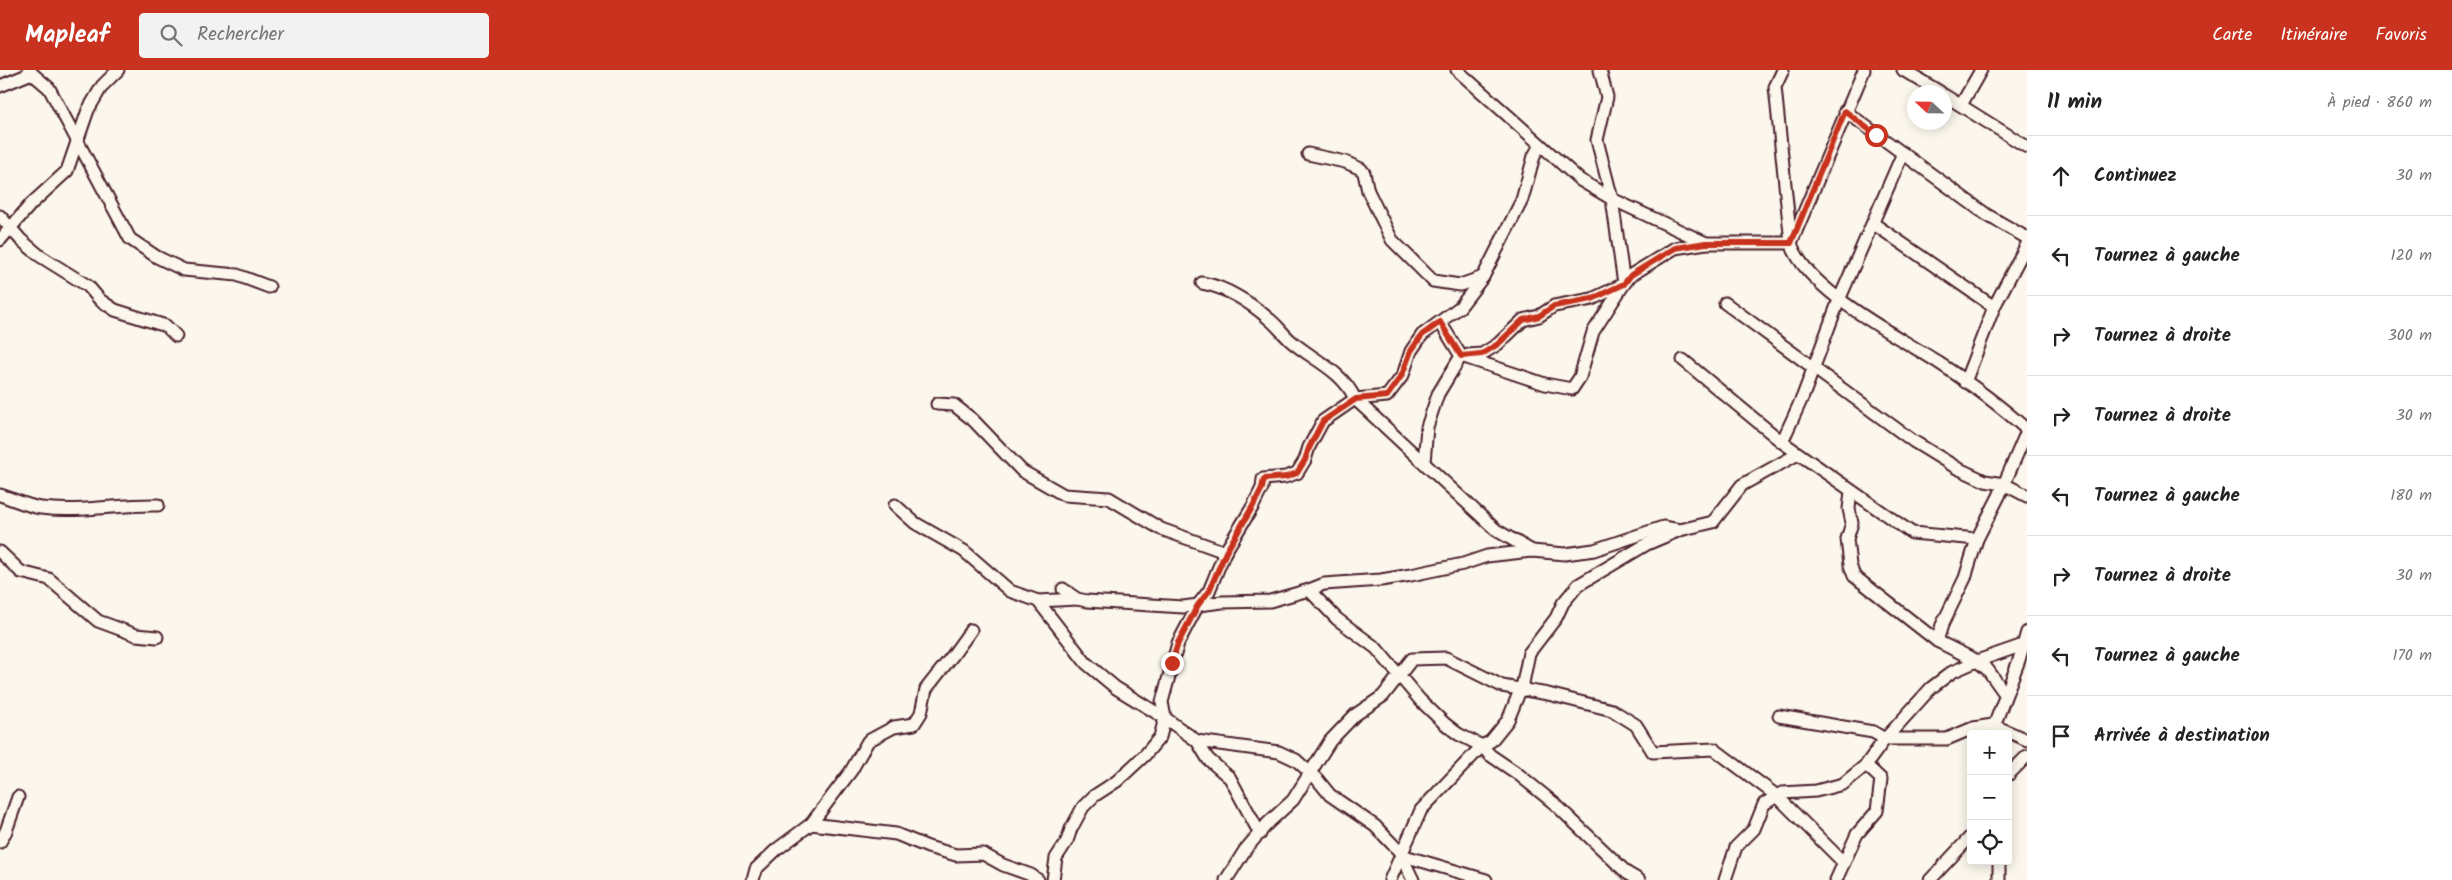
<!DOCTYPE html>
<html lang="fr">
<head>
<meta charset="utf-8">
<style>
	body { margin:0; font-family:Kalam,sans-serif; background:#f2f2f2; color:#222 }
	.controls { position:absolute; right:15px; bottom:15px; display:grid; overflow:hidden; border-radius:5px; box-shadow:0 2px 12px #0003 }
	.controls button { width:45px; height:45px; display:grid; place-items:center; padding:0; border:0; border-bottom:1px solid #e0e0e0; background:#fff; color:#222; font:25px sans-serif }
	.compass { position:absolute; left:1907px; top:15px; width:45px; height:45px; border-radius:50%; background:#fff; box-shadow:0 2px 12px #0003; rotate:292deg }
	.stop { position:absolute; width:15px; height:15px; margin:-11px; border:4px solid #c8321e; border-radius:50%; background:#fff }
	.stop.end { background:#c8321e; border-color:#fff; box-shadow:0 1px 5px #0008 }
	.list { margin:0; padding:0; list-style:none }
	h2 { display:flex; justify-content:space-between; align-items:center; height:65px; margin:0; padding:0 20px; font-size:21px }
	h2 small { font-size:16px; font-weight:400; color:#767676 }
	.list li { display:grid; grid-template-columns:32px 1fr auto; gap:15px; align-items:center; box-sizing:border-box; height:80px; padding:0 20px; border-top:1px solid #e0e0e0 }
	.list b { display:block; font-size:19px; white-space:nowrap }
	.list em { font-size:16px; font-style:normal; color:#767676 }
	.icon { flex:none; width:28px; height:28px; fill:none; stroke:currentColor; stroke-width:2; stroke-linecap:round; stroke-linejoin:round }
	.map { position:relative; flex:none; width:2027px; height:810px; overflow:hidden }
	header { display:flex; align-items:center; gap:30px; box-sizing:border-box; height:70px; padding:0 25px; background:#c8321e; color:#fff }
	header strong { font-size:24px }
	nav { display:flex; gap:28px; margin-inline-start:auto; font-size:18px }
	.search { width:350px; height:45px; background:#f2f2f2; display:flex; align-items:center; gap:12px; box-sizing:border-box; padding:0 18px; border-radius:5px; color:#767676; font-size:19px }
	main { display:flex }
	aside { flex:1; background:#fff }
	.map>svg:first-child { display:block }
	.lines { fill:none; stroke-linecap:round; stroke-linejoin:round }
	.minor-casing { stroke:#4a1f2b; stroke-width:15 }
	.minor { stroke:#fbf7ec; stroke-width:11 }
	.route { stroke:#c8321e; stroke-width:6 }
</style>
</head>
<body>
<header>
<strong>Mapleaf</strong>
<div class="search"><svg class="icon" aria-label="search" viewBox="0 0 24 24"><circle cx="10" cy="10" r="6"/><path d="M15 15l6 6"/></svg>Rechercher</div>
<nav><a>Carte</a><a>Itinéraire</a><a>Favoris</a></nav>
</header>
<main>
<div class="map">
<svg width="2027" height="810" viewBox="0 0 2027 810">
	<rect width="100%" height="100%" fill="#fbf7ec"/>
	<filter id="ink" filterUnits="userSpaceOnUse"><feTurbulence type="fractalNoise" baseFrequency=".02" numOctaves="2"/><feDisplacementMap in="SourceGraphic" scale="10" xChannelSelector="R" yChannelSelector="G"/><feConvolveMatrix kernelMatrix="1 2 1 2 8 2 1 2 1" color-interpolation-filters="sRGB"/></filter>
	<g filter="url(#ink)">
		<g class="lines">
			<defs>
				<g id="minor">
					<path d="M28 0 49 18 130 169 157 187 184 200 237 205 269 217"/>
					<path d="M1457 0 1580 110 1612 129 1706 173H1791L1775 17 1783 0"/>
					<path d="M1864 0 1791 173C1806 220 1896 265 1936 291 1968 312 1999 334 2027 360"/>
					<path d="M1903 0 1940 22"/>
					<path d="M0 16 32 3"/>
					<path d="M1944 25 2027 77"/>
					<path d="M1961 35 1981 0"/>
					<path d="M1845 41 1987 145 2027 168"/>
					<path d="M1308 84 1345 92 1361 99 1364 103 1368 121 1392 170 1433 211 1460 215 1483 207"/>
					<path d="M0 146 21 170 40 186 88 216 100 230 115 240 166 256 176 266"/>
					<path d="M1874 154 1994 237"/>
					<path d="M0 170 31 134 67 101 88 40 102 16 118 0"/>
					<path d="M1202 213C1226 217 1251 233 1269 249 1277 255 1283 264 1291 271 1313 290 1343 301 1355 329L1496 460 1532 481"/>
					<path d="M1725 233 1913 371 1957 398 1985 411 2004 414 2027 426"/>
					<path d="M1440 252 1461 286 1545 314 1572 319 1580 307 1593 262 1624 214 1612 129 1597 70 1607 27 1600 0"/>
					<path d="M1468 285 1482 284 1498 274 1523 250 1539 246 1554 236 1592 229 1624 214 1631 205 1675 178 1706 173"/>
					<path d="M1683 290 1782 372 1912 463 1977 469"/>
					<path d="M1965 312 1994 237 2027 174"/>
					<path d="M937 334 954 335 973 350 1022 401 1064 425 1109 428 1161 459 1225 482"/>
					<path d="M1782 372 1803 326 1839 230 1903 83"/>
					<path d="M1424 393 1427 357 1438 324 1461 286"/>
					<path d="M1851 421 1849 439 1852 453 1847 469 1850 495 1854 506 1937 571 1977 591 1988 600 2005 624"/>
					<path d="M0 425C13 429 27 436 41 438 80 443 119 434 158 435"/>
					<path d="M895 435 915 453 964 481 1010 521 1038 531 1086 593 1116 618 1165 648 1197 671 1208 689 1230 708 1260 764"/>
					<path d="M0 482 21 502 49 509 98 551 136 565 157 567"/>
					<path d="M1063 519 1077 529 1087 531 1183 537 1222 532 1270 531 1309 520 1337 549 1376 578 1420 630 1444 653 1458 664 1482 676 1490 685 1518 704 1555 734 1627 803 1639 810"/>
					<path d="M1309 520 1324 514 1381 510 1411 505 1463 494 1487 486 1532 481 1565 484 1594 480 1663 457 1680 460"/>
					<path d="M1038 531 1077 529"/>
					<path d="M1937 571 1942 555 1965 508 1977 469 1999 426 2027 361"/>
					<path d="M1779 646 1873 662 1885 669H1947L1973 658 1993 655 2027 670"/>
					<path d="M1991 664 2019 590 2027 562"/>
					<path d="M1197 671 1279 682 1296 690 1317 709 1330 725 1375 756 1399 781 1413 810"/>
					<path d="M2008 705 2027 686"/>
					<path d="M811 754 896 764 928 777 956 785 983 784 1003 795 1031 805 1038 810"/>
					<path d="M0 772 6 761 18 727"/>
					<path d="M1401 785 1486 810"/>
					<path d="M753 810 756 799 776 780 811 754 851 701 868 671 894 657 914 654 921 643 926 619 953 585 971 560"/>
					<path d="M1053 810 1056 788 1067 771 1071 759 1083 737 1094 726 1117 711 1145 685 1160 667 1165 648 1162 632 1178 573 1198 535 1209 521 1225 482 1253 436 1262 418 1263 409 1285 407 1297 403 1305 390 1309 377 1323 351 1355 329 1387 326 1403 305 1411 281 1422 265 1460 237 1483 207 1522 130 1534 86 1540 75"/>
					<path d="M1226 810 1245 780 1268 753 1293 730 1330 671 1355 645 1383 626 1412 589 1446 588 1502 616 1548 624 1612 640 1636 655 1653 682 1714 679 1777 726 1844 793"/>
					<path d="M1390 810 1421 740 1482 676 1491 671 1508 650 1523 613 1529 583 1556 548 1563 533 1578 515 1647 474 1680 460 1713 452 1742 415 1798 384"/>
					<path d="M1725 810 1736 777 1754 759 1764 734 1782 723 1816 721 1843 714 1866 695 1885 669 1931 618 1952 602 1977 591 2023 575"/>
					<path d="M1836 810 1857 764 1877 741 1881 709 1866 695"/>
					<path d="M1930 810 1971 766"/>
					<path d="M1999 810V791"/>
				</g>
			</defs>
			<!-- minor casing -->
			<use href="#minor" class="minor-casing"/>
			<!-- minor -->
			<use href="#minor" class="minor"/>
		</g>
	</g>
	<g class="lines" filter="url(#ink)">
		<!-- route -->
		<path class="route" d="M1172 593 1178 573 1198 535 1209 521 1226 482 1253 436 1262 418 1264 409 1286 407 1297 403 1305 390 1309 378 1323 351 1356 329 1387 326 1402 305 1411 281 1422 265 1440 252 1461 286 1482 284 1498 274 1523 250 1539 246 1554 236 1592 229 1624 214 1631 205 1675 178 1706 173H1791L1845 41 1876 65"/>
	</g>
</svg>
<div class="controls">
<button>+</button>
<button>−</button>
<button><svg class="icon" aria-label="locate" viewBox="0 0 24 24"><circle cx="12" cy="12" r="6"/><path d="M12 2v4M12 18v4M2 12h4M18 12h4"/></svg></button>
</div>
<svg class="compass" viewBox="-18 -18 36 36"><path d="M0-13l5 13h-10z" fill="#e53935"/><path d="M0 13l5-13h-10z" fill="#767676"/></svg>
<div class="stop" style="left:1876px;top:65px"></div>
<div class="stop end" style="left:1172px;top:593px"></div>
</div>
<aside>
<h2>11 min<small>À pied · 860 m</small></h2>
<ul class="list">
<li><svg class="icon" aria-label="ahead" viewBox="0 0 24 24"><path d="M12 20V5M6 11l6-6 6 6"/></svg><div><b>Continuez</b></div><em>30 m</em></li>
<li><svg class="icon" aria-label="left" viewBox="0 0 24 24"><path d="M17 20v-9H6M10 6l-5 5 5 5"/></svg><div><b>Tournez à gauche</b></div><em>120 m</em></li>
<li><svg class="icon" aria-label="right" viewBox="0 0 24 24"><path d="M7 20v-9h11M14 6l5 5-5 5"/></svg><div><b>Tournez à droite</b></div><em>300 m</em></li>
<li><svg class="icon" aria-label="right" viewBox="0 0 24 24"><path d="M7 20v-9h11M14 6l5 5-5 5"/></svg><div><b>Tournez à droite</b></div><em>30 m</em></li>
<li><svg class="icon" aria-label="left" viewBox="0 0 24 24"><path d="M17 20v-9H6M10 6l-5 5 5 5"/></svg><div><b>Tournez à gauche</b></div><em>180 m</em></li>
<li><svg class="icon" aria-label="right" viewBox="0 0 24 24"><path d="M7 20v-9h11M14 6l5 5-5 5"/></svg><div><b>Tournez à droite</b></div><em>30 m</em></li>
<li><svg class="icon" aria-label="left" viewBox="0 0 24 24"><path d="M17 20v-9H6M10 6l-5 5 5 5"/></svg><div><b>Tournez à gauche</b></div><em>170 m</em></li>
<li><svg class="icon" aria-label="arrive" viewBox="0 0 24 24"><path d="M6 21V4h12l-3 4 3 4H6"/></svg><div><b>Arrivée à destination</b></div></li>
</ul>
</aside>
</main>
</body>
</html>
